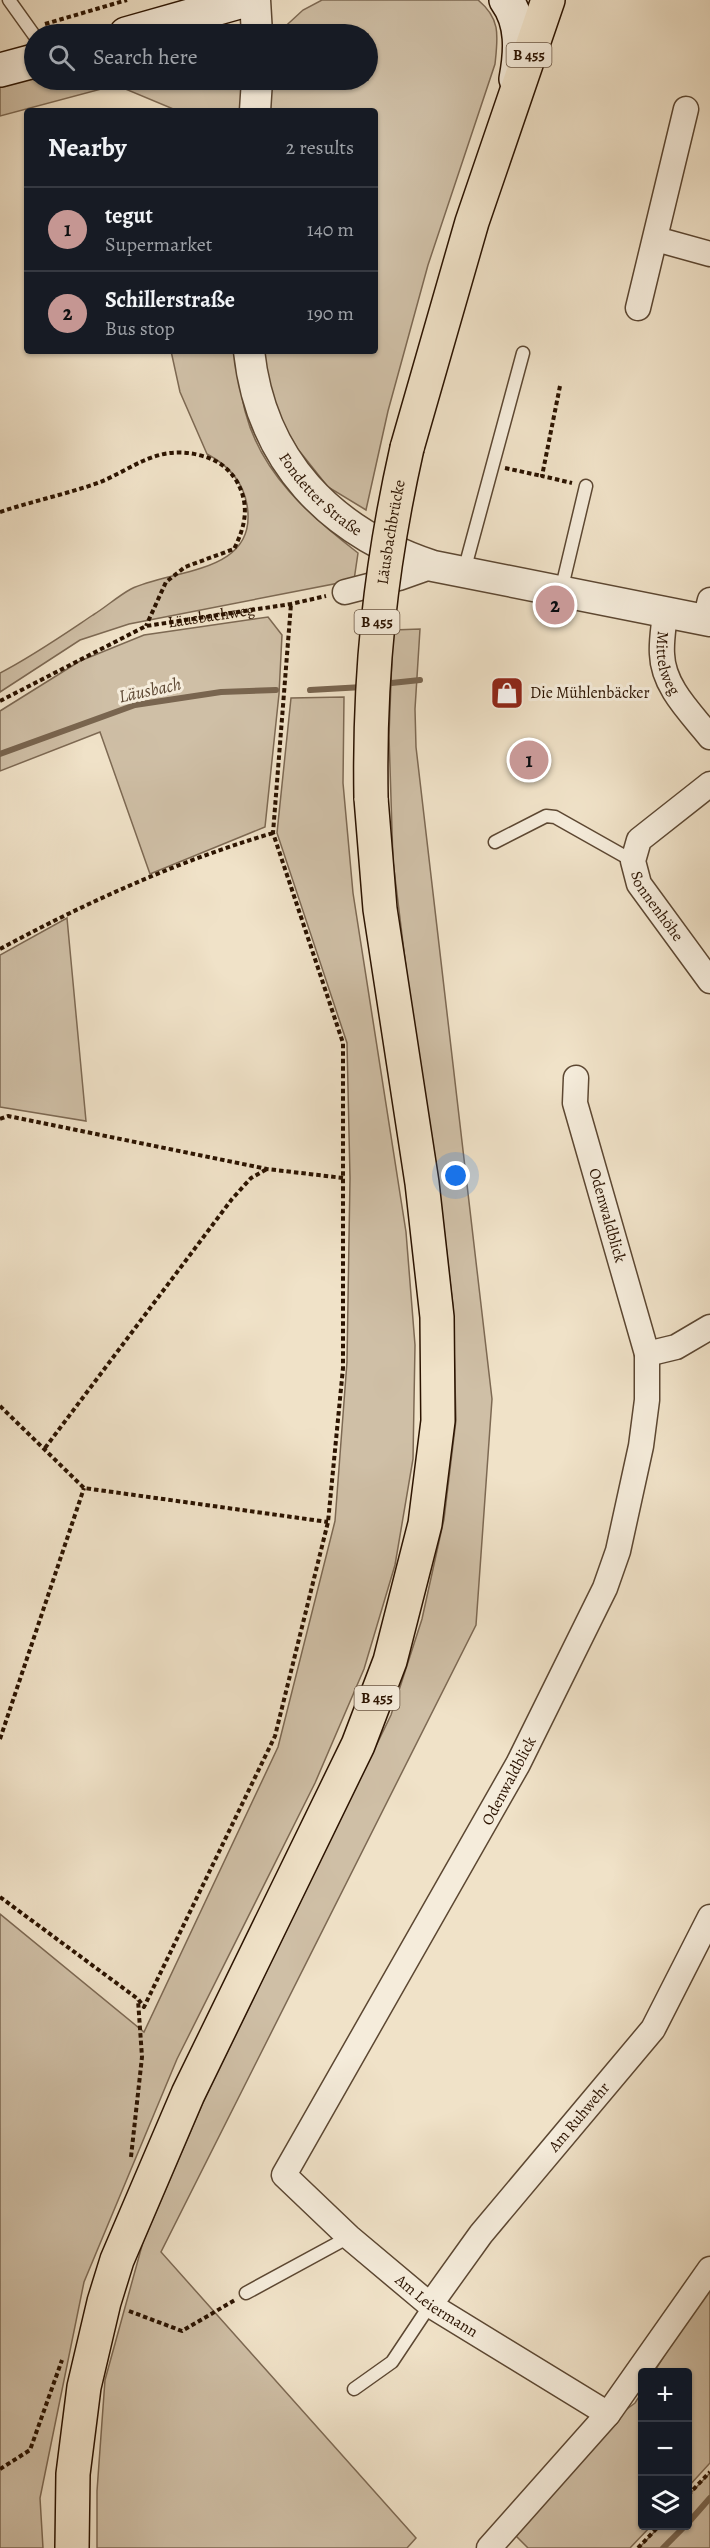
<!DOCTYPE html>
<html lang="en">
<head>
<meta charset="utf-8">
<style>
	body { margin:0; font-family:Alegreya,serif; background:#242831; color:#f1f3f6 }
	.controls { position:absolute; right:18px; bottom:18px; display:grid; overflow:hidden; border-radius:6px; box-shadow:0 2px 4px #0004 }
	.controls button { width:54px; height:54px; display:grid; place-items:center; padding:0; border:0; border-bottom:2px solid #363941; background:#171b24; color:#f1f3f6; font:30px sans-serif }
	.you { position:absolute; left:456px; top:1176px; width:21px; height:21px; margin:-15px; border:4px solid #fff; border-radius:50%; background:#1a73e8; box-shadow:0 0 0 9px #1a73e833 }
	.badge { display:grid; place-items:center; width:39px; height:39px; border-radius:50%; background:#c59692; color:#111; font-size:20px; font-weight:700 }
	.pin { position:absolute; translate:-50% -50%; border:3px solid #fff; box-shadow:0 2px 6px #0006 }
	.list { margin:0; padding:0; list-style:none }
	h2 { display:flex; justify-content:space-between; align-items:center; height:78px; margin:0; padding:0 24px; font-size:26px }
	h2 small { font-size:20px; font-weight:400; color:#9ea1a6 }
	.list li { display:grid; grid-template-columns:39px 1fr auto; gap:18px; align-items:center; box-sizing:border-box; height:84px; padding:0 24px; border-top:2px solid #363941 }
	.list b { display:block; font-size:22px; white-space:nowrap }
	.list p { margin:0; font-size:20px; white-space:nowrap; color:#9ea1a6 }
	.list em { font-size:20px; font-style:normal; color:#9ea1a6 }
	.icon { flex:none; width:33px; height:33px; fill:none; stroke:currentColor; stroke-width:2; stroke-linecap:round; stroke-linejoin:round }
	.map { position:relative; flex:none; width:710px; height:2548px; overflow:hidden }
	.search { position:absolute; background:#171b24; box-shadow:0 2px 4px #0004; left:24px; top:24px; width:354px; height:66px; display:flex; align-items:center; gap:15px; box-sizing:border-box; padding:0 21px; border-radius:33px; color:#9ea1a6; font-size:22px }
	.panel { position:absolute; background:#171b24; box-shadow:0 2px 4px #0004; left:24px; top:108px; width:354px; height:246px; border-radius:6px }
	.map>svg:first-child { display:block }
	.green { fill:#cfbfa6; stroke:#7d6953; stroke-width:1.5 }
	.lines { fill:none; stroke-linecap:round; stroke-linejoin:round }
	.stream { stroke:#79654f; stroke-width:6 }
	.service-casing { stroke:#5c4732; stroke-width:15 }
	.minor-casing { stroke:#5c4732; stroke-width:27 }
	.tertiary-casing { stroke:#5c4732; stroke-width:33 }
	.secondary-casing { stroke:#2b1300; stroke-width:36 }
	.primary-casing { stroke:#2b1300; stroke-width:36 }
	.path { stroke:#2b1300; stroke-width:4; stroke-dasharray:4.5 3; stroke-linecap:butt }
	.service { stroke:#f5ecdb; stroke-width:12 }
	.minor { stroke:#f5ecdb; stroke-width:24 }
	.tertiary { stroke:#f5ecdb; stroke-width:30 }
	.secondary { stroke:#f5ecdb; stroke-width:33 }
	.primary { stroke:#f0e2c8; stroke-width:33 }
	.primary-bridge-casing { stroke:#2b1300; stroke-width:36; stroke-linecap:butt }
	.primary-bridge { stroke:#f0e2c8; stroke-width:33 }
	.labels { text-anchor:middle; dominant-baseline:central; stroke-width:6; stroke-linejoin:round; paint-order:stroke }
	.shield { fill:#f5ecdb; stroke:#685442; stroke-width:1.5 }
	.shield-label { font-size:15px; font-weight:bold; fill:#2b1300 }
	.street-label { font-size:16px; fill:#2b1300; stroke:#f5ecdb }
	.poi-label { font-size:16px; fill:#2b1300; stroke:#f5ecdb; text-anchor:start }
	.water-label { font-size:18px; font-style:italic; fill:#5f4a35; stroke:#f5ecdb }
</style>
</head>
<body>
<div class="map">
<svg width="710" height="2548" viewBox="0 0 710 2548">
	<rect width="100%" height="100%" fill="#f0e2c8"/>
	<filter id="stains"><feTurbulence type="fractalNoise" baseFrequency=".00333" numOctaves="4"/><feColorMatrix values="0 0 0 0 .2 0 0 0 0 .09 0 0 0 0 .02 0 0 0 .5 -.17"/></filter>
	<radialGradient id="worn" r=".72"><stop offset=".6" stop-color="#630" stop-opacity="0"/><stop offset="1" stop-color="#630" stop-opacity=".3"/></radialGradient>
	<!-- green -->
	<g class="green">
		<path d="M322 0H478C501 19 498 36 495 64L428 265 388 411 366 510 328 487 297 448 281 421 266 381 261 351H375V111H268L269 80H368V34H277L303 10Z"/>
		<path d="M34 75V80H242V111H178L116 85 0 116V84Z"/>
		<path d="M171 351H235C238 371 240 391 245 411 261 474 309 515 358 553L354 580 129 624 80 640 0 692V673C33 656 63 635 93 615 106 607 118 596 131 589 172 569 259 574 247 505 243 481 228 465 207 454L180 392Z"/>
		<path d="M268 617 282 635 279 694 265 827 150 874 100 732 0 771V711L80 661 144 635Z"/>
		<path d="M420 629 415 709 416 747 492 1399 476 1625 161 2252 416 2538 407 2548H97V2491L105 2380 143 2242 205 2098 391 1715 422 1619 444 1519 456 1420 453 1307 438 1177 408 984 393 861 389 736 393 630Z"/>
		<path d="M344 697 343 783 353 893 406 1232 415 1345 413 1459 395 1565 364 1669 315 1783 177 2059 84 2282 40 2498 43 2548H0V1914L144 2032 278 1747 335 1521 347 1362 350 1178 347 1043 277 833 291 698Z"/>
		<path d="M67 918 86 1121 0 1107V955Z"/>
		<path d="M710 2290V2463L688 2487V2372H654L688 2318Z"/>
		<path d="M642 2392V2526H651L630 2548H528L514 2534 612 2420 635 2403Z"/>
		<path d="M710 2473V2548H639L660 2526H688V2496Z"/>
	</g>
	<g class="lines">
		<!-- stream -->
		<g class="stream">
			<path d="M382 684 420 680"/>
			<path d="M310 690 363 687"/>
			<path d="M0 754 135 705 221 692 276 690"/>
			<path d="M688 2523 710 2498"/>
			<path d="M663 2548 685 2526"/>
		</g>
		<defs>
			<g id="service">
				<path d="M9 0 34 35"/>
				<path d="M464 571 523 353"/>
				<path d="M561 591 586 486"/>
				<path d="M495 842 546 816 555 817 633 861"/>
				<path d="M246 2293 349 2237"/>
				<path d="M354 2389 392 2362 430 2305"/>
			</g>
			<g id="minor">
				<path d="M656 239 710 254"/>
				<path d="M638 308 686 109"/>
				<path d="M345 592 399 578 433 566"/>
				<path id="s2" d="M665 612C664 626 661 641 662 654 663 687 691 713 710 737"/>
				<path d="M705 620 710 600"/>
				<path id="s3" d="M710 784 639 840 633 861 639 884 710 981"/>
				<path id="s4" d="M576 1078 575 1103 647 1354V1400L641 1446 618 1551 605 1588 518 1764 284 2175 349 2237 430 2305 608 2414"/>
				<path d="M647 1354 676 1347 710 1327"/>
				<path id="s5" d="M430 2305 481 2234 653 2029 710 1917"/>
				<path d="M489 2548 608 2414 710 2269"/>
			</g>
			<g id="tertiary">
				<path d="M255 0 257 34"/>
				<path d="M255 111 257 80"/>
				<path id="s6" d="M249 351C261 461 330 532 433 566L710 621"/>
			</g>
			<g id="secondary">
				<path d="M506 0C523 23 521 52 516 79"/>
				<path d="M126 34 246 0"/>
				<path d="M0 70 34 61"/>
			</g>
			<g id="primary">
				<path d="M407 448 472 222 548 0"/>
				<path d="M72 2548 73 2474 84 2387 104 2302 117 2260 188 2094 358 1745 390 1661 425 1524 438 1421 437 1317 422 1183 380 909 371 798"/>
			</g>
		</defs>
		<!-- service casing -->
		<use href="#service" class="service-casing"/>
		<!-- minor casing -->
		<use href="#minor" class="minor-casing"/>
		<!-- tertiary casing -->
		<use href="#tertiary" class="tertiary-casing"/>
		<!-- secondary casing -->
		<use href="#secondary" class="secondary-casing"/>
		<!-- primary casing -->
		<use href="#primary" class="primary-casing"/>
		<!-- path -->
		<g class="path">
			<path d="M45 24 127 0"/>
			<path d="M560 386 542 476 572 483"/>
			<path d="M505 468 542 476"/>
			<path d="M0 512C30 502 62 495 92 485 131 472 153 444 199 455 215 459 227 466 236 480 250 504 246 525 234 549L185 567 166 582 146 626"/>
			<path id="s1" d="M0 701 146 626 291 604 326 596"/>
			<path d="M0 949C87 902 178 861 273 833"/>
			<path d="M0 1119 8 1116 267 1169 343 1178"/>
			<path d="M0 1406 84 1488 328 1522"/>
			<path d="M45 1448 232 1199 251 1178 267 1169"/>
			<path d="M0 1739 84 1488"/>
			<path d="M0 1897 138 1999 144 2007 275 1736 328 1522 343 1368V1043L273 833 291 604"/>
			<path d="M131 2157 142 2057 138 2000"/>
			<path d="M129 2311 182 2331 235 2300"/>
			<path d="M0 2469 30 2450 62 2360"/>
			<path d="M688 2495 710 2472"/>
			<path d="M638 2548 659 2526"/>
		</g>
		<!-- service -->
		<use href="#service" class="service"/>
		<!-- minor -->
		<use href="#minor" class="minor"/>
		<!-- tertiary -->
		<use href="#tertiary" class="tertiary"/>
		<!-- secondary -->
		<use href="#secondary" class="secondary"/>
		<!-- primary -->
		<use href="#primary" class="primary"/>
		<defs>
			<g id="primary-bridge">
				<path id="s7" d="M371 798C369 675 380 568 407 448"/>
			</g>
		</defs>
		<!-- primary-bridge casing -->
		<use href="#primary-bridge" class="primary-bridge-casing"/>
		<!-- primary-bridge -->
		<use href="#primary-bridge" class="primary-bridge"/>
	</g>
	<!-- icons -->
	<defs>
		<symbol id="shop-square" viewBox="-11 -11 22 22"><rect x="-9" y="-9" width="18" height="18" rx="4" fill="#8f2418" stroke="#f5ecdb"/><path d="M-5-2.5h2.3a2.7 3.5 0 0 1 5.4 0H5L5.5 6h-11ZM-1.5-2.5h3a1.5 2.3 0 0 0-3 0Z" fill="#fff"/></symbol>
	</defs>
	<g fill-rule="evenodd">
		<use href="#shop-square" x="488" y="674" width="38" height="38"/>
	</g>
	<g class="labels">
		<!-- shield labels -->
		<g class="shield">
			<rect x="506.5" y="43" width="45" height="24" rx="4.5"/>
			<rect x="354.5" y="610" width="45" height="24" rx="4.5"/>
			<rect x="354.5" y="1686" width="45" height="24" rx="4.5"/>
		</g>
		<g class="shield-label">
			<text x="529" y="55">B 455</text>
			<text x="377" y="622">B 455</text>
			<text x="377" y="1698">B 455</text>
		</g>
		<!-- street labels -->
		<g class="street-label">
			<text stroke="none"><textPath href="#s6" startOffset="165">Fondetter Straße</textPath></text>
			<text stroke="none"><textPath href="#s7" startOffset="267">Läusbachbrücke</textPath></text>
			<text stroke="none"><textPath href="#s1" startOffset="230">Läusbachweg</textPath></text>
			<text stroke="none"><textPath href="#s2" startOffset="52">Mittelweg</textPath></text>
			<text stroke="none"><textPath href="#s3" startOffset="164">Sonnenhöhe</textPath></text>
			<text stroke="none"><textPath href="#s4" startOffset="142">Odenwaldblick</textPath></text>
			<text transform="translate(509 1781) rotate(-62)">Odenwaldblick</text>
			<text stroke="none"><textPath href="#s5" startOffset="240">Am Ruhwehr</textPath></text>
			<text stroke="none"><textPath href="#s4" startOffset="1396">Am Leiermann</textPath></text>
		</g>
		<!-- poi labels -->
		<g class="poi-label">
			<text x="530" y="693">Die Mühlenbäcker</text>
		</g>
		<!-- water labels -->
		<g class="water-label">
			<text transform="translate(150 690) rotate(-12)">Läusbach</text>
		</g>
	</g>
	<rect width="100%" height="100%" filter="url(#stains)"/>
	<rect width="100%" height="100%" fill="url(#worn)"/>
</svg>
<div class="controls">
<button>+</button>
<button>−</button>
<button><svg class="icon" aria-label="layers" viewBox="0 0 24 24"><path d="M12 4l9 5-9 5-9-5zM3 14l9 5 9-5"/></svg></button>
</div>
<div class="you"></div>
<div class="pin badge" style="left:529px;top:760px">1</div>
<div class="pin badge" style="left:555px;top:605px">2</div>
<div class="search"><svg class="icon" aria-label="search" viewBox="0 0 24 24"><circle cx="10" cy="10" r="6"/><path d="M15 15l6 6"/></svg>Search here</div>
<section class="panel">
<h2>Nearby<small>2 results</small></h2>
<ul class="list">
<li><span class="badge">1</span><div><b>tegut</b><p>Supermarket</p></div><em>140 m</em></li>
<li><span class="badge">2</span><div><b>Schillerstraße</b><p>Bus stop</p></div><em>190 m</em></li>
</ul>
</section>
</div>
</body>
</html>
